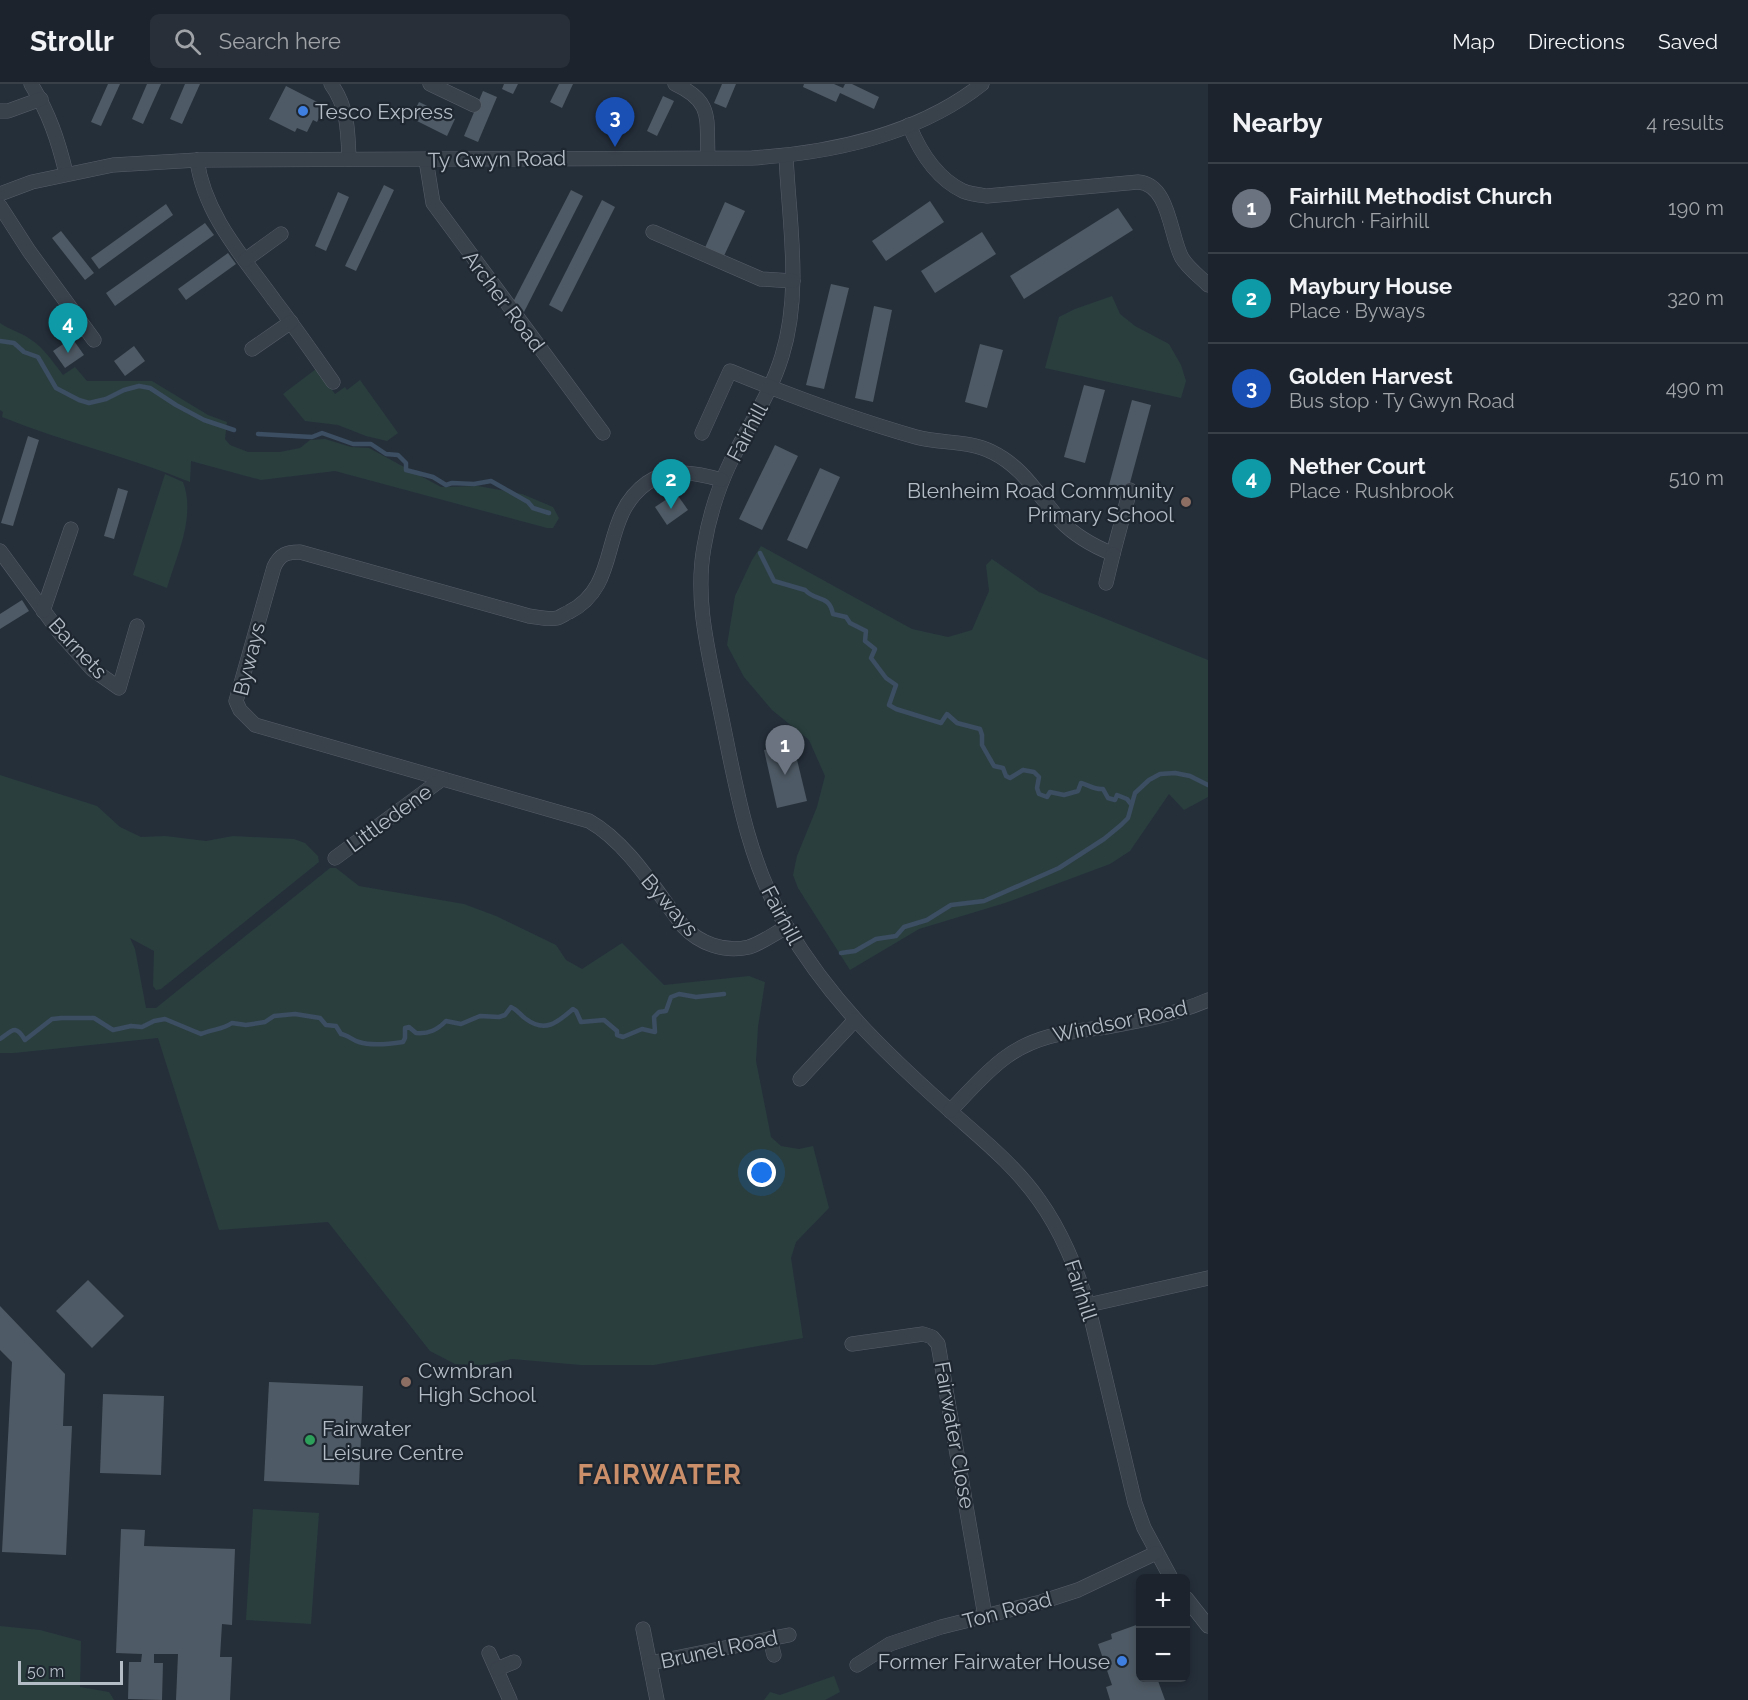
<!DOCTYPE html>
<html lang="en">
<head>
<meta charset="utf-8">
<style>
	body { margin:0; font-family:Raleway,sans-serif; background:#292f38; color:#f1f3f6 }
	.controls { position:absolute; right:18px; bottom:18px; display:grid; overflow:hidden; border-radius:9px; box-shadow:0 3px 9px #0003 }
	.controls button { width:54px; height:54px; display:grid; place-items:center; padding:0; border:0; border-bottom:2px solid #3a4048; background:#1c232c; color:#f1f3f6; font:30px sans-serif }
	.scale { position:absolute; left:18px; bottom:15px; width:105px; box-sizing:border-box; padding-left:6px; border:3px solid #b4bcc6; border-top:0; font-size:16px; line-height:21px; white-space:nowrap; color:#b4bcc6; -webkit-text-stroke:4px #1e2630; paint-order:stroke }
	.you { position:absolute; left:762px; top:1089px; width:21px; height:21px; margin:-15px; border:4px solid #fff; border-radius:50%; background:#1a73e8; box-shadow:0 0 0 9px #1a73e833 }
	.badge { display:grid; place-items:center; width:39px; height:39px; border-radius:50%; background:#90baef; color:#fff; font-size:20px; font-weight:700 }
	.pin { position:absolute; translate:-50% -50px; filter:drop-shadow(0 2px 3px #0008) }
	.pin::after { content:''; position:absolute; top:32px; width:21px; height:18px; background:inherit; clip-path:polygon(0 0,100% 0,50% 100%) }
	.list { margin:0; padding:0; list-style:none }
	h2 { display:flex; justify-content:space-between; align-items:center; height:78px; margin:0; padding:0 24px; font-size:26px }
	h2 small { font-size:20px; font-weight:400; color:#a0a4a9 }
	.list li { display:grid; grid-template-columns:39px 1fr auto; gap:18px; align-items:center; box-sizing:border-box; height:90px; padding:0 24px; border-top:2px solid #3a4048 }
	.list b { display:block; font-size:22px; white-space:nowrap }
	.list p { margin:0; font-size:20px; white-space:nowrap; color:#a0a4a9 }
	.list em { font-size:20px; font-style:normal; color:#a0a4a9 }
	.icon { flex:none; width:33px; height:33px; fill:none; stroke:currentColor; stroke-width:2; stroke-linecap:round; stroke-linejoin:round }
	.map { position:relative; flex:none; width:1208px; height:1616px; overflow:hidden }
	header { display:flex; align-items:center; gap:36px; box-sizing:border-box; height:84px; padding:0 30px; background:#1c232c; border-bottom:2px solid #3a4048 }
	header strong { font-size:28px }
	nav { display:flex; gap:33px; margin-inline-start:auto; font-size:21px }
	.search { width:420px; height:54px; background:#292f38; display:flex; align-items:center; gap:15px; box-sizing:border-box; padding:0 21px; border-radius:9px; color:#a0a4a9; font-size:22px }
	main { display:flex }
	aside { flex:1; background:#1c232c }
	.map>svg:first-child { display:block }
	.green { fill:#2a3e3e }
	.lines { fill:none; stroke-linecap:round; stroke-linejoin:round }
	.stream { stroke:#3c4e62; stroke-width:4.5 }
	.building { fill:#4e5a65 }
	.street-casing { stroke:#575f69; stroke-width:15 }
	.street { stroke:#39414b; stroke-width:14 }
	.shop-dot { fill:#3f7fe0; stroke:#1e2630; stroke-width:2 }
	.education-dot { fill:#8d6e63; stroke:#1e2630; stroke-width:2 }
	.leisure-dot { fill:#2e9e5b; stroke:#1e2630; stroke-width:2 }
	.labels { text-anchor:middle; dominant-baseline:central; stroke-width:4.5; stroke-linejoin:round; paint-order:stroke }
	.poi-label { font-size:21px; fill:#b4bcc6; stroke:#1e2630; text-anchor:start }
	.street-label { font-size:21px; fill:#b4bcc6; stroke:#1e2630 }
	.district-label { font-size:27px; font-weight:bold; letter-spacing:1.5px; fill:#cb8f6a; stroke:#1e2630 }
</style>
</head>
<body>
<header>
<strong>Strollr</strong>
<div class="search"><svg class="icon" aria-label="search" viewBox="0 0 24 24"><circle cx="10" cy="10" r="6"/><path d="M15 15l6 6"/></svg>Search here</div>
<nav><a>Map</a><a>Directions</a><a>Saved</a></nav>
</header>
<main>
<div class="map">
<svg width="1208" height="1616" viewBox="0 0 1208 1616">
	<rect width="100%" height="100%" fill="#252f3a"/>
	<!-- green -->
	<g class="green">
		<path d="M1112 212 1120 230 1135 242 1169 260 1181 281 1186 297 1181 314 1045 284 1059 233 1075 225Z"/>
		<path d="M0 239C10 246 20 248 30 255 44 264 53 278 63 291L75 283 87 297H152L208 331 227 338 225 355 230 361 248 368H280L300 364 310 356 325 355 351 363 369 364 441 403 478 402 522 410 553 423 559 434 553 444H547L335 387 261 396 191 377 190 398C129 373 64 358 2 333L3 328 0 326Z"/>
		<path d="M316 285 335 310 345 303 347 306 360 296 398 349 387 357 366 352 338 341 305 337 283 310Z"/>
		<path d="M165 390 183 398C196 433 177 470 167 504L133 491Z"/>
		<path d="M761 462 912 545 948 553 972 546 989 507 986 481 992 475 1039 508 1208 576V713L1184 726 1169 710 1130 767 1110 780 1005 819 919 845 850 886 798 804 793 791 797 772 817 723 825 692 809 656 772 626 744 593 727 561 735 512 752 476Z"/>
		<path d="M0 691 97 722 120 743 141 753 165 752 206 757 233 752 294 755 305 759 318 772 319 778 161 905 156 906 153 902 154 867 130 854 135 865 146 924H156L330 784H336L359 802 464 820 496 832 556 861 566 876 582 885 622 859 664 901 749 892 765 898 758 943 756 977 771 1053 781 1062 799 1065 813 1062 829 1124 796 1158 791 1174 803 1254 654 1281H581L512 1275 483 1281 455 1280 430 1267 328 1138 219 1146 158 954 14 969H0Z"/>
		<path d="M253 1425 319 1429 311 1540 246 1536Z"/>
		<path d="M0 1542 40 1546 81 1557 80 1603 109 1608 114 1616H0Z"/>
		<path d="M834 1592 840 1608 825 1616H764L770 1608 780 1611Z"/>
	</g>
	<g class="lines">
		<!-- stream -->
		<g class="stream">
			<path d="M0 257 14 259 24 268 38 273 56 304 79 316 89 319 106 315 124 306 139 302 150 304 176 321 204 336 234 346"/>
			<path d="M258 350 312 353 322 349 353 360H371L386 370 398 371 406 379V386L433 393 446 401 452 399 474 400 491 397 528 418 533 424 549 429"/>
			<path d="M760 469 774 497 805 506C816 518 829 510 833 530L846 533 850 539 866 547 865 557 875 565 871 574 886 594 896 601 889 621 896 625 941 639 947 630 957 639 980 645 982 651V661L994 682 1003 684 1006 692 1010 694 1023 686 1034 688 1039 693 1037 704 1039 710 1047 713 1050 708 1064 711 1078 707 1081 699C1089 701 1094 706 1103 705L1108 714 1115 716 1117 711 1127 715 1131 720"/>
			<path d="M841 869 855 867 876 855 896 852 904 843 927 836 951 821 984 817 1059 784 1104 755 1121 741 1128 734 1135 709 1149 696 1160 690 1175 689 1190 692 1208 701"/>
			<path d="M0 955C12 947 15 939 25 956L52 935 62 934H94L113 946 131 942 142 943 154 937 165 935 201 950C212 945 222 946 232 939L246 941 265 938 274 932 295 930 320 934 326 941 336 942 341 950C348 951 352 956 359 958 371 962 390 960 403 958L405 954V944L409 943 416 949C429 950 437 946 446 937L461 940 480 932 499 933 505 931 511 923C518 926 520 931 526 935 545 949 557 939 573 925L576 927 581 938 604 936 617 947V951L623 953 642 945 655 948 654 933 659 928 666 927 671 913 679 910 696 913 724 910"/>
		</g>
	</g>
	<!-- building -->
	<g class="building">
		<path d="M108 0H120L101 42 91 38Z"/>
		<path d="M147 0H161L143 40 132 35Z"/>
		<path d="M185 0H200L182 40 170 35Z"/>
		<path d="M504 0H518L513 10 502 5Z"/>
		<path d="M559 0H573L562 24 550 18Z"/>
		<path d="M722 0H736L726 24 714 19Z"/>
		<path d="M804 0H834L843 4 845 0H852L879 13 874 25 840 9 836 18 803 3Z"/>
		<path d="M286 2 325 22 317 38 313 36 307 48 297 44 295 48 269 35Z"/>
		<path d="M483 7 497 13 478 58 464 52Z"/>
		<path d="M663 12 674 17 657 52 647 47Z"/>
		<path d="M419 18 455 35 447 52 411 34Z"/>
		<path d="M384 101 394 106 356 187 345 182Z"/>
		<path d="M571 106 583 112 524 228 511 222Z"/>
		<path d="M338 108 349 113 326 167 315 162Z"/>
		<path d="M602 116 615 123 562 228 549 221Z"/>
		<path d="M930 117 944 138 886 177 872 157Z"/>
		<path d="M725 118 745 127 723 174 704 166Z"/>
		<path d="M166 120 173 131 99 185 91 174Z"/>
		<path d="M1118 124 1133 146 1024 215 1010 192Z"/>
		<path d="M205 139 214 151 115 222 106 209Z"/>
		<path d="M61 147 94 189 85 196 52 154Z"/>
		<path d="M982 148 996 170 935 209 921 187Z"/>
		<path d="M228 169 236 180 186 216 178 205Z"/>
		<path d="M831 200 849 204 824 305 806 301Z"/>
		<path d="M874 222 892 226 873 318 855 314Z"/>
		<path d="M72 254 84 271 65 284 53 267Z"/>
		<path d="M980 260 1003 266 987 324 965 318Z"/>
		<path d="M134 262 145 277 125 292 114 277Z"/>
		<path d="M1084 301 1105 306 1085 379 1064 373Z"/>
		<path d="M1132 316 1151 321 1128 406 1109 401Z"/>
		<path d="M28 352 39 356 13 442 1 439Z"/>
		<path d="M775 361 798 372 762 446 739 435Z"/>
		<path d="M820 384 840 393 807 465 787 456Z"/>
		<path d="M118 404 128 407 114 455 104 452Z"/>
		<path d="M676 409 688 426 667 441 655 423Z"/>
		<path d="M22 516 29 527 0 545V530Z"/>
		<path d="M793 659 807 717 777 724 764 666Z"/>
		<path d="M88 1196 124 1232 92 1264 56 1227Z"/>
		<path d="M0 1222 65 1290 63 1342H72L66 1471 2 1468 12 1278 0 1266Z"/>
		<path d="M269 1298 363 1302 359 1401 264 1397Z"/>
		<path d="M103 1310 164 1312 161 1391 100 1389Z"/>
		<path d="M121 1445 145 1446 144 1462 235 1465 232 1541 222 1540 220 1573H232L230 1616H176L178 1570H154V1579H163L162 1616 128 1615 129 1578H141L142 1570 116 1569Z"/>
		<path d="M1139 1540 1140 1594H1157L1165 1616H1110L1106 1603 1112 1601 1098 1560 1112 1555 1111 1550Z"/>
	</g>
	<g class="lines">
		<defs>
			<g id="street">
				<path d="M31 0C49 29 58 56 66 89"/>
				<path d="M331 0C348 23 348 48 349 75"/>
				<path d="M430 0 474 21"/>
				<path d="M675 0C714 18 706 35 708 73"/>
				<path d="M0 27H8L41 15"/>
				<path d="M909 41C920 68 936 94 963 107 970 110 979 111 987 112L1138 98C1170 100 1170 153 1182 174 1188 184 1200 193 1208 201"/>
				<path d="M786 72C789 138 802 208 782 272 770 311 749 341 731 377 718 404 709 433 704 463 695 513 707 562 717 611 734 689 744 769 785 840 830 916 882 966 947 1024 979 1053 1014 1080 1039 1116 1062 1148 1076 1184 1088 1221L1135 1419 1144 1444 1171 1494"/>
				<path d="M197 76C204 130 243 173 274 216 295 243 314 271 333 298"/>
				<path d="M426 76 433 119 603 349"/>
				<path d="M0 110 32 98 113 81 197 76 752 74C831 69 919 50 982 0"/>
				<path d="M0 122 29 167 94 256"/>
				<path d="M653 148 761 195 793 197"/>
				<path d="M245 176 281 150"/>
				<path d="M252 265 291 238"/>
				<path d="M702 349 730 287C791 312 853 335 916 353 941 360 969 356 992 368 1023 383 1038 411 1060 436 1075 452 1093 462 1113 470L1130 406"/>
				<path d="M722 396C697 389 670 383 647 399 598 434 623 501 569 528 566 529 561 533 557 534 549 536 538 533 529 532L300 468C287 468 280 470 274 483L236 617 240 626 255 641 589 737C628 759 656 807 683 842 699 859 724 869 749 863 762 859 775 849 787 843"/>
				<path d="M0 467 60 549 92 585 119 604 137 542"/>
				<path d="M1106 499 1113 470"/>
				<path d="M43 527 71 445"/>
				<path d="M335 774 442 695"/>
				<path d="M800 995 855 936"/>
				<path d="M950 1027C968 1009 985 988 1006 973 1037 950 1070 948 1106 943 1140 937 1176 930 1208 916"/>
				<path d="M1088 1221 1208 1194"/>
				<path d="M852 1260 923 1250 932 1253 938 1260 985 1532"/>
				<path d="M1186 1514 1208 1542"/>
				<path d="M643 1545 657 1616"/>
				<path d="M770 1555 774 1571"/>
				<path d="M489 1569 510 1616"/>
				<path d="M650 1579 789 1551"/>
				<path d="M857 1581 890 1560 941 1543 1041 1518 1078 1506 1156 1469"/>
				<path d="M497 1585 514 1578"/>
			</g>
		</defs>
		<!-- street casing -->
		<use href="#street" class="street-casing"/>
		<!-- street -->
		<use href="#street" class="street"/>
	</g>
	<!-- markers -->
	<g class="shop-dot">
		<circle cx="303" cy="27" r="6"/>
		<circle cx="1122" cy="1577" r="6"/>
	</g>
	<g class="education-dot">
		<circle cx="1186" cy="418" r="6"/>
		<circle cx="406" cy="1298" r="6"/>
	</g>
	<circle class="leisure-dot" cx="310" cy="1356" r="6"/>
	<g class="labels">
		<!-- poi labels -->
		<g class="poi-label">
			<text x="315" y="27">Tesco Express</text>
			<text x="1174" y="406" text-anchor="end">Blenheim Road Community<tspan x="1174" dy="24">Primary School</tspan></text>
			<text x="418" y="1286">Cwmbran<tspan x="418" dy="24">High School</tspan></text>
			<text x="322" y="1344">Fairwater<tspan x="322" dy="24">Leisure Centre</tspan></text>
			<text x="1110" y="1577" text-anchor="end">Former Fairwater House</text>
		</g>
		<!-- street labels -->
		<g class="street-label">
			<text transform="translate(497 75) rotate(-1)">Ty Gwyn Road</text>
			<text transform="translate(504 217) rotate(53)">Archer Road</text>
			<text transform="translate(747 348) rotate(-62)">Fairhill</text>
			<text transform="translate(78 564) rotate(47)">Barnets</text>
			<text transform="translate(249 575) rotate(-76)">Byways</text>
			<text transform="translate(389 734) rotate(-36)">Littledene</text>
			<text transform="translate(670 821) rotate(49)">Byways</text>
			<text transform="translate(782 831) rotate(62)">Fairhill</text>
			<text transform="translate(1120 937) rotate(-12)">Windsor Road</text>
			<text transform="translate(1081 1206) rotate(72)">Fairhill</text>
			<text transform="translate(955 1351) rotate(80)">Fairwater Close</text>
			<text transform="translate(1007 1526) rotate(-15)">Ton Road</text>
			<text transform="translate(719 1565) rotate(-12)">Brunel Road</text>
		</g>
		<!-- district labels -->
		<g class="district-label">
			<text x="660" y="1390">FAIRWATER</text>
		</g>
	</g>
</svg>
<div class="controls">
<button>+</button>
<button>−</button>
</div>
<div class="scale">50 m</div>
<div class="you"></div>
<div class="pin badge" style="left:785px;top:691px;background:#6b7280">1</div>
<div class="pin badge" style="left:671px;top:425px;background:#0f9aa8">2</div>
<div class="pin badge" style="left:615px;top:63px;background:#1a4fb4">3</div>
<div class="pin badge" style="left:68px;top:269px;background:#0f9aa8">4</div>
</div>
<aside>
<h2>Nearby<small>4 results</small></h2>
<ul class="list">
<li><span class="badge" style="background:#6b7280">1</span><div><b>Fairhill Methodist Church</b><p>Church · Fairhill</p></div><em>190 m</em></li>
<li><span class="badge" style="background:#0f9aa8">2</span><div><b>Maybury House</b><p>Place · Byways</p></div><em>320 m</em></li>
<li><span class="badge" style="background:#1a4fb4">3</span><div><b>Golden Harvest</b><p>Bus stop · Ty Gwyn Road</p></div><em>490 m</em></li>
<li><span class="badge" style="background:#0f9aa8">4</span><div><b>Nether Court</b><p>Place · Rushbrook</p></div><em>510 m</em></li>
</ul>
</aside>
</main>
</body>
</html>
